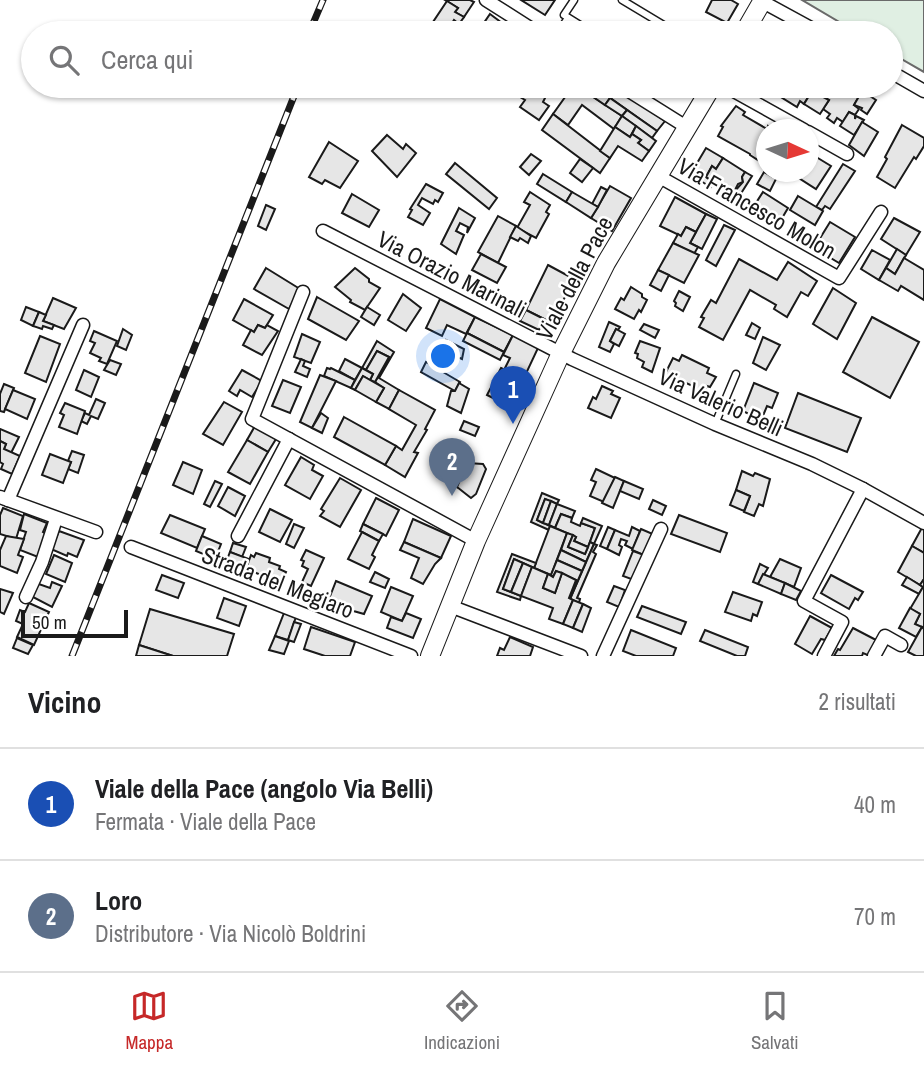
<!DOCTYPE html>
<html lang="it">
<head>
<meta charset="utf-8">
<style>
	body { margin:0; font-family:"Archivo Narrow",sans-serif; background:#f2f2f2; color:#202124 }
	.compass { position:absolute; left:756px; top:119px; width:63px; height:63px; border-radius:50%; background:#fff; box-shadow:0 2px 5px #0004; rotate:94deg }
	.scale { position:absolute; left:21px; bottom:18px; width:107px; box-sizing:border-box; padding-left:7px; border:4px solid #1a1a1a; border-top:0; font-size:19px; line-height:24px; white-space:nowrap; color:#1a1a1a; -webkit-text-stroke:5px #fff; paint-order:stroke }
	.you { position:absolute; left:444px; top:357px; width:24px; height:24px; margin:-18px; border:5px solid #fff; border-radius:50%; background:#1a73e8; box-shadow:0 0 0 10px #1a73e833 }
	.badge { display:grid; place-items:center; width:46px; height:46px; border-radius:50%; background:#c62828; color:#fff; font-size:23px; font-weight:700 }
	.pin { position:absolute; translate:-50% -58px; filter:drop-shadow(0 2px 4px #0008) }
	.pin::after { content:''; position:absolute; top:37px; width:24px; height:21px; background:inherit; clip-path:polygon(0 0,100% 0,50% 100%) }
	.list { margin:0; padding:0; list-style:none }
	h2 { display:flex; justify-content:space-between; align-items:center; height:91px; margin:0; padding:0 28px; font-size:30px }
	h2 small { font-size:23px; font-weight:400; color:#757577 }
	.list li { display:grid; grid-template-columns:46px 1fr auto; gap:21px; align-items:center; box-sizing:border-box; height:112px; padding:0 28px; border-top:2px solid #e0e0e0 }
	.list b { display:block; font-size:26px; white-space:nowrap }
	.list p { margin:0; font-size:23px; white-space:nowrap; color:#757577 }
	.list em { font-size:23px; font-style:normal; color:#757577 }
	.icon { flex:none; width:38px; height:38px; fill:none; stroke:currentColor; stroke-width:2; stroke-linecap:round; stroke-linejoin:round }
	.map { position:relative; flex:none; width:924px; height:656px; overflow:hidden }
	.search { position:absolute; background:#fff; box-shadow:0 2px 5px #0004; left:21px; right:21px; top:21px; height:77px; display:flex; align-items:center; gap:18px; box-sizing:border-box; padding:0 24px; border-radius:38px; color:#757577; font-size:26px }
	.sheet { height:315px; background:#fff }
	nav { display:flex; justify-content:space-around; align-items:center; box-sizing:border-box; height:98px; border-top:2px solid #e0e0e0; background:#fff; font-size:19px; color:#757577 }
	nav a { display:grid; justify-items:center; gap:4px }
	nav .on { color:#c62828 }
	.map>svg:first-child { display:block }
	.green { fill:#e0efe3; stroke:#6a6a6a; stroke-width:2 }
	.building { fill:#e6e6e6; stroke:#1a1a1a; stroke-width:2 }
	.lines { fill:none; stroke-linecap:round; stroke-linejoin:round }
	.service-casing { stroke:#1a1a1a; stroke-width:9 }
	.minor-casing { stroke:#1a1a1a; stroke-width:15 }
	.secondary-casing { stroke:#1a1a1a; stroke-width:20 }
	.service { stroke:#fff; stroke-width:6 }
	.minor { stroke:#fff; stroke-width:12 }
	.secondary { stroke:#fff; stroke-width:18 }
	.rail-casing { stroke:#1a1a1a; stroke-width:7 }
	.rail { stroke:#fff; stroke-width:4.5; stroke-dasharray:13; stroke-linecap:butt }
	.labels { text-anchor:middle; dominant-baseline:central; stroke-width:5; stroke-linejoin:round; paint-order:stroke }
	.street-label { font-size:23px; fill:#1a1a1a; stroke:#fff }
</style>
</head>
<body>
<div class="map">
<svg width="924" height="656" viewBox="0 0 924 656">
	<rect width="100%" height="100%" fill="#fff"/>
	<!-- green -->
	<path class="green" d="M802 0H924V72L891 53V33H858Z"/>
	<!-- building -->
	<g class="building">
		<path d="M445 0H470L474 2 464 17 455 12 458 8Z"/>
		<path d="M521 0H555L545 15Z"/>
		<path d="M712 0H731L738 4 727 23 706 12Z"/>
		<path d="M447 1 458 8 455 12 464 17 459 24 454 20 447 31 433 22Z"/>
		<path d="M490 14 510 29 507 33H477Z"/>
		<path d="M528 86 545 98 543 102 549 106 539 120 520 107 525 100 520 97Z"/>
		<path d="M573 86H577L622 116 614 129 582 105 568 125 553 114Z"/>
		<path d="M586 86H593L610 98 605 105 583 90Z"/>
		<path d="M593 86H613L615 87 609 97Z"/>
		<path d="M763 86H773L779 90 782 86H804L812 91 804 104 800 101 797 107Z"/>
		<path d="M837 86 856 88 854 91 860 95 854 105 859 109 855 115 849 112 843 122 837 118 834 123 827 118 830 114 823 109 829 100 824 97 828 89 833 92Z"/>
		<path d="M615 87 665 121 657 131 609 97Z"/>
		<path d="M812 91 829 100 820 114 804 104Z"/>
		<path d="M862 91 876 100 867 114 861 110 862 108 854 105Z"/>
		<path d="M610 98 627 110 622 116 605 105Z"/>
		<path d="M736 106 745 112 743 115 767 129 768 126 773 130H766V153L761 162 750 155V154L718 136 723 127 721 126Z"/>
		<path d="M627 110 657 131 652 138 622 116Z"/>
		<path d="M849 112 855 115V119L856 116 864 120 854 135 840 126Z"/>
		<path d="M553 114 610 158 600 173 542 130Z"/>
		<path d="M622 116 636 126 630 137 615 127Z"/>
		<path d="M862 122 878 132 864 156 849 145Z"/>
		<path d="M902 125 924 138V146L916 159 914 157 895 188 877 177 887 159 885 157Z"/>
		<path d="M636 126 656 141 649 151 638 143 641 140 632 134Z"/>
		<path d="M615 127 630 137 632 134 641 140 638 143 649 151 642 161 618 146 610 158 600 151Z"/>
		<path d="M387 135 403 149 406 144 416 153 397 177 372 151Z"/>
		<path d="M329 142 358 161 340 188 325 180 322 184 309 177Z"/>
		<path d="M706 148 723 158 716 169 712 166 706 177 714 183 711 187 690 175Z"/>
		<path d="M808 152 831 166 816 189 791 173 808 172Z"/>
		<path d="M531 154 541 161 529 175 520 167Z"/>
		<path d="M723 158 745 172 742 177 743 182 738 184 733 194 706 177 712 166 716 169Z"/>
		<path d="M580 159 593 168 582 182 570 173Z"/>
		<path d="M455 163 497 198 489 209 446 174Z"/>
		<path d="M843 164 855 171 830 209 825 206 822 210 816 207Z"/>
		<path d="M745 172 752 176 740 195 734 192 743 182 742 177Z"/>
		<path d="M764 172 776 179 770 191 757 184Z"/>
		<path d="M543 174 572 192 566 202 537 184Z"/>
		<path d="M426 184 443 193 438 202 435 200 433 204 422 198 418 205 430 213 423 225 408 217 412 210 410 209Z"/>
		<path d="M610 186 631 198 612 231 591 218Z"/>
		<path d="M601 187 607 190 598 207 592 204Z"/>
		<path d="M530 192 550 205 546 212 549 214 536 238 517 228 530 205 524 202Z"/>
		<path d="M572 192 598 207 591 218 566 202Z"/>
		<path d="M763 192 788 208 778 225 756 213 754 206Z"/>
		<path d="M352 194 379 210 369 227 342 213Z"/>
		<path d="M798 196 823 211 815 225 790 210Z"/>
		<path d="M675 197 706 214 696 232 686 227 681 236 660 226Z"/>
		<path d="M266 205 275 209 266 230 258 226Z"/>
		<path d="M459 208 475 218 467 233 468 227 460 223 456 231 464 235 456 254 441 244Z"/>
		<path d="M706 214 717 219 702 249 690 243Z"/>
		<path d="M498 216 516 226 498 263 478 252Z"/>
		<path d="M894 218 920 232 906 255 881 239Z"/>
		<path d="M830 222 855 237 839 263 814 248Z"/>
		<path d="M724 225 735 230 716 266 706 260Z"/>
		<path d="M516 226 531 236 528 243 520 238 518 241 510 237Z"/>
		<path d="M686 227 696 232 690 243 698 247 694 254 673 243 678 234 681 236Z"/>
		<path d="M673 243 699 255 684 283 658 270Z"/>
		<path d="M897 249 906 255 895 274 886 268Z"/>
		<path d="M872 250 890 260 879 280 861 269Z"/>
		<path d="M481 254 506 267 497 283 472 270Z"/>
		<path d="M904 258 924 270V300L901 286 898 291 879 280 886 268 895 274Z"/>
		<path d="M739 259 777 280 788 262 817 281 808 296 801 292 787 317 774 309 776 305 750 290 723 340 699 327 704 318 701 317 711 300 716 303Z"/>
		<path d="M548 265 574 279 552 323 526 310Z"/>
		<path d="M266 268 300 289 289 309 254 289Z"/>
		<path d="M355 268 369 279V282L380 288 365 310 350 302 351 300 335 287Z"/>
		<path d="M658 270 669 275 661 291 650 285Z"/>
		<path d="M631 287 642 294V297L647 300 641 312 639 310 634 319 615 309 621 298 624 300Z"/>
		<path d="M833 288 856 303 837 339 813 324Z"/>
		<path d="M679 291 690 297 683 311 675 306 676 303 674 301Z"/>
		<path d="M403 294 421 308 406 331 388 320Z"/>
		<path d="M317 297 359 321 346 340 308 319Z"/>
		<path d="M53 298 76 308 64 329 43 321Z"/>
		<path d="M244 299 273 315 265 328 258 325 254 332 233 320Z"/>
		<path d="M440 299 475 317 466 334 447 325 442 336 426 328Z"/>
		<path d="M26 307 39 312 33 326 21 320Z"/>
		<path d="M367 307 380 315 374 325 361 317Z"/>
		<path d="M526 310 544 319 539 330 520 321Z"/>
		<path d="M39 312 46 315 43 321 54 325 52 329 43 326 42 329 33 326Z"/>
		<path d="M475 317 513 335 504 352 467 333Z"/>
		<path d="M872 317 919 342 890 398 843 372Z"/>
		<path d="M609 322 620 327 618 330 616 329 610 341 614 344 610 352 599 347Z"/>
		<path d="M752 323 760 328 755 339 746 335Z"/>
		<path d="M644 324 659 330 655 338 640 330Z"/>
		<path d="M258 325 265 328 267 325 278 331 262 355 243 345 251 330 254 332Z"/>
		<path d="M123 329 132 335 126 350 117 346Z"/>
		<path d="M616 329 625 334 619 346 610 341Z"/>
		<path d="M94 331 117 341 107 364 99 361 101 358 90 353 95 343 90 341Z"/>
		<path d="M467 333 504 352 500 360 463 341Z"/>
		<path d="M302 334 320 342 311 363 294 357Z"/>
		<path d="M513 335 538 348 523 380 504 370 510 358 503 355Z"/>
		<path d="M40 336 60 344 46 382 25 373Z"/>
		<path d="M763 337 780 345 766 370 753 363Z"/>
		<path d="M446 340 464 349 462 359 442 350Z"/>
		<path d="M377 341 394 352 379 378 399 390 389 409 376 402 384 388 375 382 389 357 377 351 366 370 362 368Z"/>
		<path d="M640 341 660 348 652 372 642 367 644 362 637 358 638 354 635 353Z"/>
		<path d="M377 351 389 357 375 382 370 380 373 374 366 370Z"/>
		<path d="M682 355 709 368 707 373 716 377 710 387 707 386 702 394 692 389 693 386 677 379 676 381 664 376 673 358 679 361Z"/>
		<path d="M301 359 305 361 303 366 310 369 307 377 295 372Z"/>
		<path d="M345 359 362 368 355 380 339 371Z"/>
		<path d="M110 360 121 364 116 375 104 370Z"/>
		<path d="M426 362 460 382 455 391 421 372Z"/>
		<path d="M327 368 330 369 331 368 355 380 351 388 324 376Z"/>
		<path d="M362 368 373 374 370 380 363 376 355 390 351 388Z"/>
		<path d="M501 368 523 380 509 406 487 395Z"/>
		<path d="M84 370 99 377 91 397 76 390Z"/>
		<path d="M242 370 262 381 252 397 240 390 237 396 229 391Z"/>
		<path d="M320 375 336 381 312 428 300 422Z"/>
		<path d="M363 376 384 388 376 402 355 390Z"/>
		<path d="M283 380 301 387 290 413 272 406Z"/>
		<path d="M459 383 469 389 461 413 447 406 451 391H455Z"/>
		<path d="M754 383 778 393 772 408 767 406 760 423 748 418 749 414 743 411Z"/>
		<path d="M4 384 14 388 4 412 0 411V394Z"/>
		<path d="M602 386 613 391 611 394 620 398 611 418 588 408 593 397 596 399Z"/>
		<path d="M13 390 35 399 27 419 5 409Z"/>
		<path d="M399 390 435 410 425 429 427 430 414 452 418 453 405 477 385 465 396 446 402 450 416 425 389 409Z"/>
		<path d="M798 393 861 418 847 452 785 428Z"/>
		<path d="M96 399 105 403 98 419 91 416 87 424 81 421 85 413 89 415Z"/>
		<path d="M224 402 242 412 223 445 203 434Z"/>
		<path d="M65 403 85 411 77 434 59 427 64 415 60 413Z"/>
		<path d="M321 413 328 418 322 433 312 428Z"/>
		<path d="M344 417 396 446 385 465 334 437Z"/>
		<path d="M464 421 479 427 475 436 460 430Z"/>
		<path d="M255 426 276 439 268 452 247 440Z"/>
		<path d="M0 429 19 437 11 453 4 449 6 444 0 441Z"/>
		<path d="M247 440 268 452 250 484 228 472Z"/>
		<path d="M0 441 6 444 4 449 20 456 12 474 1 469 3 464 0 462Z"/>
		<path d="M72 451 84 455 78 473 68 469 71 462 68 461Z"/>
		<path d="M50 454 71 462 63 483 42 475Z"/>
		<path d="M301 457 314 465 312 470 323 476 310 499 285 485Z"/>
		<path d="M183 462 202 470 193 494 173 485Z"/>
		<path d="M458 462 467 463 457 487 451 481Z"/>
		<path d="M467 463 483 464 486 469 476 494 471 498 457 487Z"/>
		<path d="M596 469 615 478 604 502 590 496 596 482 591 480Z"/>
		<path d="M742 471 753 476 755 473 770 479 763 506 759 504 754 516 744 512 750 496 736 490Z"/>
		<path d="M615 477 624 481 613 508 602 503Z"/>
		<path d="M340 478 361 490 340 527 320 516 324 511 321 509Z"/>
		<path d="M215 481 222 484 210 507 204 504Z"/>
		<path d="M624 481 643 489 639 499 620 491Z"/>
		<path d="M228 487 245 496 235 516 218 506Z"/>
		<path d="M736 490 750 496 744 511 730 505Z"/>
		<path d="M542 493 559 500 557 504 545 499 537 520 550 526 549 530 531 522Z"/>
		<path d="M376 498 399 510 386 536 363 524Z"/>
		<path d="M545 499 551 501 543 523 537 520Z"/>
		<path d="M653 500 666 506 662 515 649 509Z"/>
		<path d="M551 501 557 504 549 525 543 523Z"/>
		<path d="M557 504 575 511 572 518 561 514 555 528 549 525Z"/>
		<path d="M3 508 23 516 16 539 0 534V515Z"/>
		<path d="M270 509 292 520 280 542 259 532Z"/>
		<path d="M24 514 47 523 43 532 47 534 38 557 20 550 26 532 20 530Z"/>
		<path d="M561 514 572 518 571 522 580 526 581 523 595 528 588 547 574 541 576 537 555 528Z"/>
		<path d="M170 515 205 529 197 548 161 533Z"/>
		<path d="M679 515 727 533 720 552 671 534Z"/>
		<path d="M583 518 602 526 594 544 590 542 595 528 581 523Z"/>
		<path d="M413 519 451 536 441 558 404 542Z"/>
		<path d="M294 524 304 528 294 548 286 544Z"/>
		<path d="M363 524 383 534 379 541 360 531Z"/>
		<path d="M924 524V553L912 546Z"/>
		<path d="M550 526 567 533 551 575 534 568Z"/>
		<path d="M608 527 615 530 607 549 600 546Z"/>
		<path d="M632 527 640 531 633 549 625 545 627 541 621 539 619 545 622 547 619 555 607 549 615 530 629 536Z"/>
		<path d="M641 529 655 535 646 556 632 550Z"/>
		<path d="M59 531 84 540 77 557 68 553 67 556 51 549Z"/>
		<path d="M362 532 379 541 372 555 375 557 369 569 348 559Z"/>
		<path d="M567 533 573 535 568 547 585 554 590 542 594 544 586 562 561 550Z"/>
		<path d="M573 535 576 537 574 541 588 547 585 554 568 547Z"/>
		<path d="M6 536 24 539 18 555 23 557 17 573 0 566V550Z"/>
		<path d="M202 536 221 544 215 559 196 551Z"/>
		<path d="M404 542 441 558 435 564 423 584 411 578 419 558 400 550Z"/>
		<path d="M233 543 246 547 242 557 230 552Z"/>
		<path d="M594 544 597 545 593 552 596 554 577 598 580 599 579 603 570 599Z"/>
		<path d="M912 546 924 553V579L920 585 898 572Z"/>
		<path d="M306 550 324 558 311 586 302 582 308 569 302 566 304 561 301 560Z"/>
		<path d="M561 550 586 562 582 571 557 560Z"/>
		<path d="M633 551 644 555 634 580 623 576Z"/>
		<path d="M230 552 249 559 246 569 226 562Z"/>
		<path d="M256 553 270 558 269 562 280 566 279 569 286 572 281 583 246 569 251 555 254 557Z"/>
		<path d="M512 554 536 563 534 568 514 559 503 589 521 596 520 600 497 592Z"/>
		<path d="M54 555 72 563 65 582 46 574Z"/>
		<path d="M514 559 523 563 511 592 503 589Z"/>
		<path d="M780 559 801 568 794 587 770 577Z"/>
		<path d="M557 560 582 571 570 599 576 580 556 571 553 577 551 575Z"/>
		<path d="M523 563 532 567 521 596 511 592Z"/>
		<path d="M760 564 768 568 758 584 753 582Z"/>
		<path d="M532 567 548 574 543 588 555 593 562 573 576 580 569 598 573 600 563 624 549 619 553 608 521 596Z"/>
		<path d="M556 571 562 573 555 593 543 588 548 574 553 577Z"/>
		<path d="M375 572 389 579 385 588 370 582Z"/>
		<path d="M763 574 785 583 781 594 758 584Z"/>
		<path d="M162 575 184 583 178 598 156 590Z"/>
		<path d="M831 575 863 592 858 600 855 598 849 609 821 593Z"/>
		<path d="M907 577 923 587 919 594 902 585Z"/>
		<path d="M924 579V629L915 624 920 614 910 609 923 587 920 585Z"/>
		<path d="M336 581 372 596 364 614 343 608 344 606 329 599Z"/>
		<path d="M52 582 62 586 52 607 31 596 36 583 50 588Z"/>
		<path d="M785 583 801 591 796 600 781 594Z"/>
		<path d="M614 586 625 590 619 607 607 602Z"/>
		<path d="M391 587 413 596 402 621 381 612Z"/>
		<path d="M0 589 13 593 4 614 0 612Z"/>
		<path d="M733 592 762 602 757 616 753 614 751 621 725 612Z"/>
		<path d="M224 598 246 606 239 626 217 618Z"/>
		<path d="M573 600 583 604 573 628 563 624Z"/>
		<path d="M29 603 49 612 34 645 17 637 23 624 16 621 20 610 25 612Z"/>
		<path d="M583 604 591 608 582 632 573 628Z"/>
		<path d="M642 606 686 622 681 634 637 617Z"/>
		<path d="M910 608 920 614 915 624 922 627 916 637 899 628Z"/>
		<path d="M150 609 234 634 227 656H173L139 645Z"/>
		<path d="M284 613 296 617 288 640 275 636Z"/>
		<path d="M406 613 421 619 413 638 387 628 391 617 402 621Z"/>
		<path d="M810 616 832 628 825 640 821 639 812 654 795 644Z"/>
		<path d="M294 622 301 624 294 642 288 640Z"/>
		<path d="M311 627 355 642 350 656H325L304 649Z"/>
		<path d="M922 627 924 629V656H916L908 652Z"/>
		<path d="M853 628 878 641 870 656 863 653 862 656H834L838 649 840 650Z"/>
		<path d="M631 630 676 648 673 656H636L623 651Z"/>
		<path d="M705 630 748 647 745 656H737L700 641Z"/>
		<path d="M275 636 289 641 284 654 269 650Z"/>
		<path d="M510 637 533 647 530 656H497L500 648 504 650Z"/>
		<path d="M17 638 33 645 28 654 13 648Z"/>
		<path d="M139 645 173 656H136Z"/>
	</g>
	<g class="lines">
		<defs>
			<g id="service">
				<path d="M574 0 564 15 593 33"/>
				<path d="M622 0 677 33"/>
				<path d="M558 33 568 18"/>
				<path d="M715 424 736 374"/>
			</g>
			<g id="minor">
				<path d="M486 0 538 33"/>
				<path d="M763 2 820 33"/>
				<path d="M891 72 924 91"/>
				<path d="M621 86 688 128"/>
				<path d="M725 86 804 130"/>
				<path d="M808 132 847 154"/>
				<path d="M658 176 839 278 881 212"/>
				<path d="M323 231 572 359 715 424 812 464 863 489 924 523"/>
				<path d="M303 292 252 419 476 541"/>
				<path d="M0 497 96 532"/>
				<path d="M8 500 83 325"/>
				<path d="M238 536 289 439"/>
				<path d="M131 547 411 656"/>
				<path d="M26 597 42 562 56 519"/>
				<path d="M450 606 581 656"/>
				<path d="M603 656 661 529"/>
				<path d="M824 656 842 622 804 601 863 489"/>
				<path d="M874 656 885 636 901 645"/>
			</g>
			<g id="secondary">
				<path d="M744 33 763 0"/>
				<path d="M430 656 476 541 561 353 606 263 712 86"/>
			</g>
		</defs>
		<!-- service casing -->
		<use href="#service" class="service-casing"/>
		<!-- minor casing -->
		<use href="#minor" class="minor-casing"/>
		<!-- secondary casing -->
		<use href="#secondary" class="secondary-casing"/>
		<!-- service -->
		<use href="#service" class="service"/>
		<!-- minor -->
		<use href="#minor" class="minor"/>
		<!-- secondary -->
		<use href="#secondary" class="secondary"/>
		<defs>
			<g id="rail">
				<path d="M309 33 323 0"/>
				<path d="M72 656 298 86"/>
			</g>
		</defs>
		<!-- rail casing -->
		<use href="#rail" class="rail-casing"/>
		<!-- rail -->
		<use href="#rail" class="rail"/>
	</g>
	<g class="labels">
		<!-- street labels -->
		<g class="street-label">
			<text transform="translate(757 208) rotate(30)">Via Francesco Molon</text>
			<text transform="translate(452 274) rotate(27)">Via Orazio Marinali</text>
			<text transform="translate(574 278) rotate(-62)">Viale della Pace</text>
			<text transform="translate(721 402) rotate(24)">Via Valerio Belli</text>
			<text transform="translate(278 582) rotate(21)">Strada del Megiaro</text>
		</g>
	</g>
</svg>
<svg class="compass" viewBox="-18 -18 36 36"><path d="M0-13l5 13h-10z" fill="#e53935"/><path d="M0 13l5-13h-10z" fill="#757577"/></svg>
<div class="scale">50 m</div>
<div class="you"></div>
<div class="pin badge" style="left:513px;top:424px;background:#1a4fb4">1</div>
<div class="pin badge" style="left:452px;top:496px;background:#5c6f8a">2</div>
<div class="search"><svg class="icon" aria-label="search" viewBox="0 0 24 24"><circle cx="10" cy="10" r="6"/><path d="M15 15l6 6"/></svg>Cerca qui</div>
</div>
<section class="sheet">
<h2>Vicino<small>2 risultati</small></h2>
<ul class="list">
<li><span class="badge" style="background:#1a4fb4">1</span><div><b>Viale della Pace (angolo Via Belli)</b><p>Fermata · Viale della Pace</p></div><em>40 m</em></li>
<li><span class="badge" style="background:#5c6f8a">2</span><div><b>Loro</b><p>Distributore · Via Nicolò Boldrini</p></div><em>70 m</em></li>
</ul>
</section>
<nav>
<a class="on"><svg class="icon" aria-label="map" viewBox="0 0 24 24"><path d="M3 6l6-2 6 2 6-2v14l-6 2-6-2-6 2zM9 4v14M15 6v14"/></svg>Mappa</a>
<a><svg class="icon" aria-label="directions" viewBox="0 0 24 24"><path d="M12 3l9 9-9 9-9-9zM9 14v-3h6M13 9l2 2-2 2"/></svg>Indicazioni</a>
<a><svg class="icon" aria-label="saved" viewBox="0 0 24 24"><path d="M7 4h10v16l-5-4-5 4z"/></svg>Salvati</a>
</nav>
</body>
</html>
